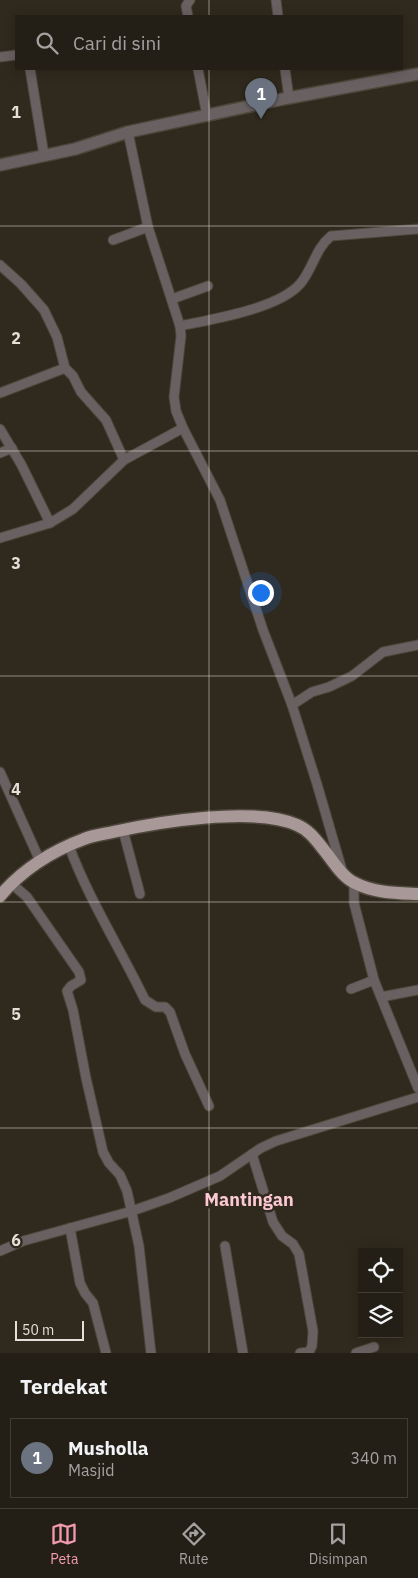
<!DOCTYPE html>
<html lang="id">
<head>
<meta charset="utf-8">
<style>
	body { margin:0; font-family:"IBM Plex Sans",sans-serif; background:#2c271f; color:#f1f3f6 }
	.controls { position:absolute; right:15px; bottom:15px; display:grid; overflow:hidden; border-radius:0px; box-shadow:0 2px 12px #0003 }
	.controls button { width:45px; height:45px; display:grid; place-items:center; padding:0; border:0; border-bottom:1px solid #413d35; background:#241f16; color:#f1f3f6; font:25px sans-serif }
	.scale { position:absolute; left:15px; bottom:12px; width:69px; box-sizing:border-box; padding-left:5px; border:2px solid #e4dfd8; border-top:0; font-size:14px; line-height:18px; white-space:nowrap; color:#e4dfd8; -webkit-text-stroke:4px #30291d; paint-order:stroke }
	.you { position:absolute; left:260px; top:592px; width:18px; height:18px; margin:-12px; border:4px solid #fff; border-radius:50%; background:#1a73e8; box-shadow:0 0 0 8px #1a73e833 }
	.badge { display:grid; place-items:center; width:32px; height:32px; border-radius:50%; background:#f29aaf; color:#fff; font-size:16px; font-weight:700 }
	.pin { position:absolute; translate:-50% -41px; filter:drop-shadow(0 1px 2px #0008) }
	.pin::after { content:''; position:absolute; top:26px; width:18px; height:15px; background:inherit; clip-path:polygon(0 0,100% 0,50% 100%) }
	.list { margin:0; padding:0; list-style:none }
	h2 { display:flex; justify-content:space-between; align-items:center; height:65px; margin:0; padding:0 20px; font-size:21px }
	h2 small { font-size:16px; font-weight:400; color:#a3a2a1 }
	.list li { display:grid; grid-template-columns:32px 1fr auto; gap:15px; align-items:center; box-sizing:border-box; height:80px; margin:0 10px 10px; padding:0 10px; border:1px solid #413d35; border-radius:0px }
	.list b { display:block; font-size:19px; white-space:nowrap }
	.list p { margin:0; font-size:16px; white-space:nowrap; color:#a3a2a1 }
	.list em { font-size:16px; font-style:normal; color:#a3a2a1 }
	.icon { flex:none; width:28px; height:28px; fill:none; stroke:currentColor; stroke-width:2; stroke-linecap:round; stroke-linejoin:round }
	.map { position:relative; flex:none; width:418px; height:1353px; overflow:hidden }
	.search { position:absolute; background:#241f16; box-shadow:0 2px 12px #0003; left:15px; right:15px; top:15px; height:55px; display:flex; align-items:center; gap:12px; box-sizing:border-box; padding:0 18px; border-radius:0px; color:#a3a2a1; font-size:19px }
	.sheet { height:155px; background:#241f16 }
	nav { display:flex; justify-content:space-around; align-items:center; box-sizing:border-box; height:70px; border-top:1px solid #413d35; background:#241f16; font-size:14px; color:#a3a2a1 }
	nav a { display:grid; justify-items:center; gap:2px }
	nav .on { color:#f29aaf }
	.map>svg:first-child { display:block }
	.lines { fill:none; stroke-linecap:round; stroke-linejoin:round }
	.minor-casing { stroke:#4d463b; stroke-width:11 }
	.tertiary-casing { stroke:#4d463b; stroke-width:14 }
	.primary-casing { stroke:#4d463b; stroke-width:15 }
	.minor { stroke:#696161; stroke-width:9 }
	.tertiary { stroke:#696161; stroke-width:11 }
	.primary { stroke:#a89898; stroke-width:12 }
	.grid { fill:none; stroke:#e4dfd8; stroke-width:1; stroke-opacity:0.55 }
	.labels { text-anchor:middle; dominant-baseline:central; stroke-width:5; stroke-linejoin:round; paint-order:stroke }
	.quarter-label { font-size:18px; font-weight:bold; fill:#fbc8d3; stroke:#30291d }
	.grid-label { font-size:16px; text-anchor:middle; font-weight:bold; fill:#e4dfd8; stroke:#30291d; stroke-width:5; stroke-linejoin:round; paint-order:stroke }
</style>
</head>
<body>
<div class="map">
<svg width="418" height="1353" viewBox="0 0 418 1353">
	<rect width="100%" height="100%" fill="#30291d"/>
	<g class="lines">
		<defs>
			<g id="minor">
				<path d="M276 0 278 16"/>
				<path d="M188 16 186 6 190 0"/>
				<path d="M0 57 16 55"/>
				<path d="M30 69 44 155"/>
				<path d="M198 69 207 116"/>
				<path d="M285 69 289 98"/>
				<path d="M128 132 148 227 180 326 181 336 174 397 176 411 183 428 220 500 263 630 292 705 317 784 342 870"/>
				<path d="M113 240 148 227"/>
				<path d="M0 265 21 284 44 310 57 337 65 368 73 376 81 392 106 420 124 460"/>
				<path d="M172 299 208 286"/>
				<path d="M180 326C212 319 278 309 300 284 313 269 315 249 331 236L418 229"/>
				<path d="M0 393 65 368"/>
				<path d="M0 429 21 464 50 523"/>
				<path d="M0 453 12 448"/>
				<path d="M0 538 50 523 73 509 124 460 183 428"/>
				<path d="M292 705 312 692 329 687 352 676 383 652 418 645"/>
				<path d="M0 772 40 861"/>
				<path d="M123 830 140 894"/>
				<path d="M69 846C89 900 120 948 145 1000L156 1007H165L170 1012 185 1054 209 1106"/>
				<path d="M354 883V903L374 980 418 1088"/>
				<path d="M12 884 27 897 79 972 81 980 71 986 67 991 73 1010 86 1078 103 1152 109 1163 120 1175 127 1191 139 1246 151 1353"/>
				<path d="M351 989 374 980"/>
				<path d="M381 997 418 990"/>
				<path d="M252 1154 273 1222 282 1236 293 1244 299 1254 313 1331 312 1346 309 1352 300 1353"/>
				<path d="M70 1228 80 1283 85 1293 93 1303 106 1353"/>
				<path d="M225 1246 243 1353"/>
				<path d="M0 1251 23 1241 132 1211 169 1198 220 1176 261 1148 276 1141 418 1097"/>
				<path d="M356 1353 374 1347"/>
			</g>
			<path id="tertiary" d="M0 165 75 149 128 132 283 99 418 74"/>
			<path id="primary" d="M0 896C22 870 52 851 84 839 93 835 104 834 113 832 158 822 255 806 297 825 309 830 316 840 324 850 333 861 342 877 355 883 374 893 397 893 418 894"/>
		</defs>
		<!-- minor casing -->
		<use href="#minor" class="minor-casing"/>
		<!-- tertiary casing -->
		<use href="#tertiary" class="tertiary-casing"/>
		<!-- primary casing -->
		<use href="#primary" class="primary-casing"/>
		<!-- minor -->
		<use href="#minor" class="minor"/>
		<!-- tertiary -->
		<use href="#tertiary" class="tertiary"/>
		<!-- primary -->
		<use href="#primary" class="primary"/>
	</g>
	<!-- grid -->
	<path class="grid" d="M209 0V16M209 69V1353M0 226H418M0 451H418M0 676H418M0 902H418M0 1128H418"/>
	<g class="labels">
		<!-- quarter labels -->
		<g class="quarter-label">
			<text x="249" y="1199">Mantingan</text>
		</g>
	</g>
	<g class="grid-label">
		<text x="16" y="118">1</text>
		<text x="16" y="344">2</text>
		<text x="16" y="569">3</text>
		<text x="16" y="795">4</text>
		<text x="16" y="1020">5</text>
		<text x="16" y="1246">6</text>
	</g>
</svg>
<div class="controls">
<button><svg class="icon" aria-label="locate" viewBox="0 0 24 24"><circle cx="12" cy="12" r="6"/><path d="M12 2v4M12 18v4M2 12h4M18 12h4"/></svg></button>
<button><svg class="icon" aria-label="layers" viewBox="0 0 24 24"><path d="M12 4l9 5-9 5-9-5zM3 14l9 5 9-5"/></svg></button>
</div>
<div class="scale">50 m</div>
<div class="you"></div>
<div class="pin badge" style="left:261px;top:119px;background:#6b7280">1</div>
<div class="search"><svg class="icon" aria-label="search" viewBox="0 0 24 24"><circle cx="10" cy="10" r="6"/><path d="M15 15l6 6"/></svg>Cari di sini</div>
</div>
<section class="sheet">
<h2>Terdekat<small></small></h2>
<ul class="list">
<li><span class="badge" style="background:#6b7280">1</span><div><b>Musholla</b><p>Masjid</p></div><em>340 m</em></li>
</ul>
</section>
<nav>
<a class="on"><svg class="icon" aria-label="map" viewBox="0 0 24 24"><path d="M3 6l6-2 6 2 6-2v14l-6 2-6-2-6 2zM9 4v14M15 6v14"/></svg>Peta</a>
<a><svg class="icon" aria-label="directions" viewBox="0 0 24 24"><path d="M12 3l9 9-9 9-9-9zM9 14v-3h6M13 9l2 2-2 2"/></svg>Rute</a>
<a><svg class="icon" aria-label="saved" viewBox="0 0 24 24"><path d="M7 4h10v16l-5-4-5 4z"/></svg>Disimpan</a>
</nav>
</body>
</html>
